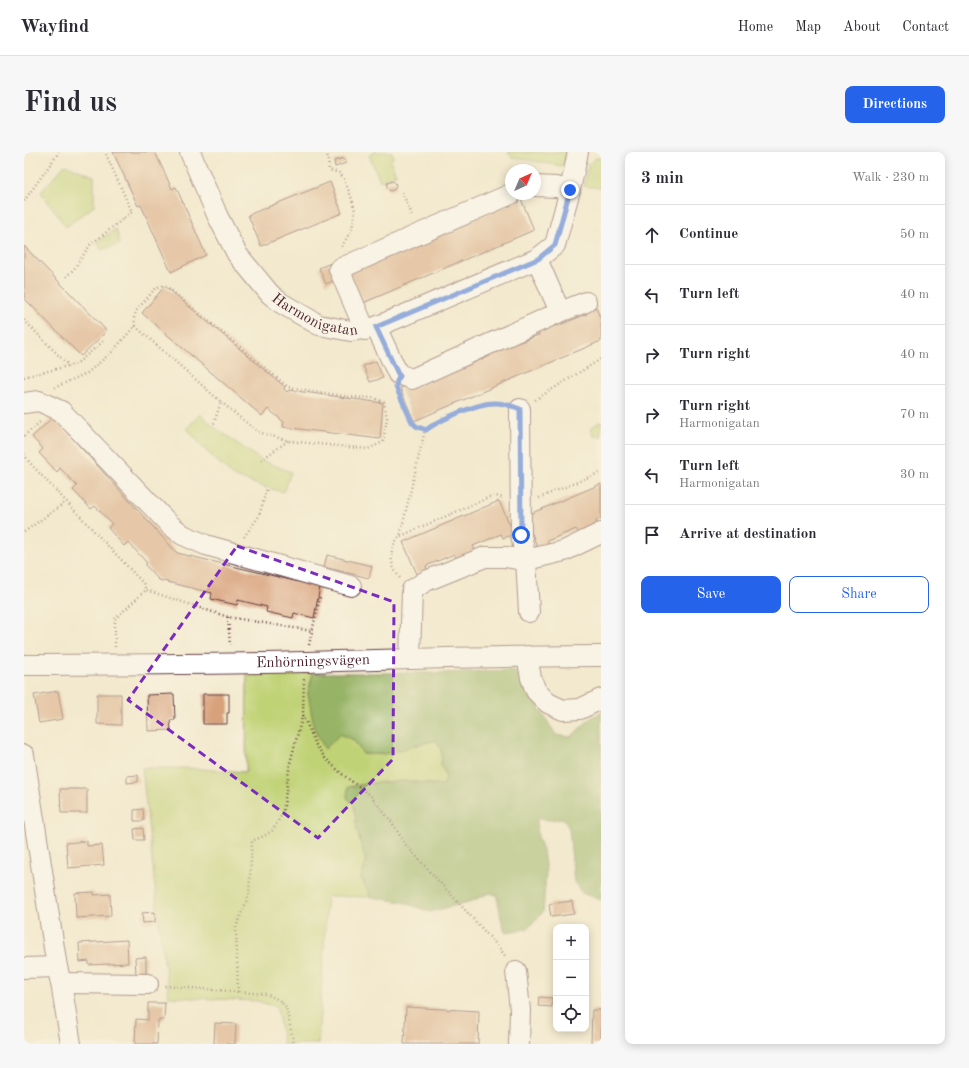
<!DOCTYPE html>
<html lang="en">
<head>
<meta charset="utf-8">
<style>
	body { margin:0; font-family:"Old Standard TT",serif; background:#f7f7f7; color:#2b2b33 }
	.controls { position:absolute; right:12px; bottom:12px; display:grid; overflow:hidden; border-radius:8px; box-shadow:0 2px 10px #0003 }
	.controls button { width:36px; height:36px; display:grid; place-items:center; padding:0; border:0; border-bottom:1px solid #e1e1e2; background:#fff; color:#2b2b33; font:20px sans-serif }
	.compass { position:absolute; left:481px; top:12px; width:36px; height:36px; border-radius:50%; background:#fff; box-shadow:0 2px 10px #0003; rotate:44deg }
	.stop { position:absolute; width:12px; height:12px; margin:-9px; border:3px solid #2563eb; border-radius:50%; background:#fff }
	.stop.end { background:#2563eb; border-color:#fff; box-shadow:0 1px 4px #0008 }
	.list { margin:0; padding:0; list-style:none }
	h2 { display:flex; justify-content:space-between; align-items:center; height:52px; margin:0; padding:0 16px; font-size:17px }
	h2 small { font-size:13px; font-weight:400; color:#7c7c81 }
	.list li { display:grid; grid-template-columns:26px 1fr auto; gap:12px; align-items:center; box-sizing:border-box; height:60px; padding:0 16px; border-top:1px solid #e1e1e2 }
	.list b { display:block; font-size:15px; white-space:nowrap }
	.list p { margin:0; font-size:13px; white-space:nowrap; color:#7c7c81 }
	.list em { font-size:13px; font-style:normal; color:#7c7c81 }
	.actions { display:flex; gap:8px; padding:12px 16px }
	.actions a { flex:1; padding:9px 0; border:1px solid #2563eb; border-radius:8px; text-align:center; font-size:14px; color:#2563eb }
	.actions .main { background:#2563eb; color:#fff }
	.icon { flex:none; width:22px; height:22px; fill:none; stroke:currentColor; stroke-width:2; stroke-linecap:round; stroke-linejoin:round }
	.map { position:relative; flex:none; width:577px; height:892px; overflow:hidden; border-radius:8px }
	header { display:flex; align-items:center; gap:24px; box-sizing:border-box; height:56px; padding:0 20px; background:#fff; border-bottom:1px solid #e1e1e2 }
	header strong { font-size:19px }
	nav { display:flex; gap:22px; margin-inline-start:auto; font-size:14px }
	.intro { display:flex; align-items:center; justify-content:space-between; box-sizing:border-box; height:96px; padding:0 24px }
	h1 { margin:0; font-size:28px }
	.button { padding:10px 18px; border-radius:8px; background:#2563eb; color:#fff; font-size:14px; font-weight:700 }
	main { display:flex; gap:24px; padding:0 24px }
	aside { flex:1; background:#fff; border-radius:8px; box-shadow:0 2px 10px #0003 }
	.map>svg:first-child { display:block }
	.green { fill:#bfd275; stroke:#847850 }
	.forest { fill:#97b466; stroke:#706a48 }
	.building { fill:#d7a17b }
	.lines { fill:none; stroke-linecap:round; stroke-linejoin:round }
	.minor-casing { stroke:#633d43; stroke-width:22 }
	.path { stroke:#633d43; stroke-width:2.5; stroke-dasharray:1 3; stroke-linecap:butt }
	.minor { stroke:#fff; stroke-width:20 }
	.route { stroke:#2563eb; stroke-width:5 }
	.marked { fill:none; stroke:#7b2cbf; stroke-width:3; stroke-dasharray:8 5; stroke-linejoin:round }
	.labels { text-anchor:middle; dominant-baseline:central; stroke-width:3; stroke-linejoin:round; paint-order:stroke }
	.street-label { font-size:15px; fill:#4a1f2b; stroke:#fcf5e5 }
</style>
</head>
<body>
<header>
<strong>Wayfind</strong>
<nav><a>Home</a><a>Map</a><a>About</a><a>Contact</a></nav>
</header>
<div class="intro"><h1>Find us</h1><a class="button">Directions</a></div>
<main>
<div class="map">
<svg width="577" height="892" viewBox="0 0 577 892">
	<rect width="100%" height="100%" fill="#fcf5e5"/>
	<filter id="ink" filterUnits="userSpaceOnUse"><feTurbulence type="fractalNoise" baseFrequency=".025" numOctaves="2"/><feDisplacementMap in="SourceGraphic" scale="8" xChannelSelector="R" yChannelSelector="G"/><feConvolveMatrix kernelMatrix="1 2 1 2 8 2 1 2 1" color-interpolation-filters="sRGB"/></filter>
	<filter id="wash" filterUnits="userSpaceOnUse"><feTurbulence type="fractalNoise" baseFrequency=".012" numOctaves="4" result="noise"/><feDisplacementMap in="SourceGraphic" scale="16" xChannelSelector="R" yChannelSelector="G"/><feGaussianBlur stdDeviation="0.9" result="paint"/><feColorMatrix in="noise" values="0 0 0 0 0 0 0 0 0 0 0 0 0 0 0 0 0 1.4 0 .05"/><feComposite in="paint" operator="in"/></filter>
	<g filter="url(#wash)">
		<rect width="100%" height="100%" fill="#f2e9ce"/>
		<!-- green -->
		<g class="green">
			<path d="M351 0H368L370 5 366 8 372 22 356 29 345 3Z"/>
			<path d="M484 0H543L538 14 487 5Z"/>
			<path d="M571 6H577V36L560 34 564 13Z"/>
			<path d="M41 13 70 24V54L42 75 17 40Z"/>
			<path d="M92 77 96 92 77 98 74 89Z"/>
			<path d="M176 262 189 274 237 308 267 320 260 340 243 336 209 324 181 298 163 276Z"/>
			<path d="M577 269V285L569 284 567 276Z"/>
			<path d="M223 519 289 521 284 542 309 589 316 582 330 588 339 602C345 602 352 603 358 602 377 599 394 591 413 588L418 600 417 613 422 624 420 633 382 629 347 631 323 645 330 653 333 678 342 710 337 726 347 745 303 744 294 892H259L253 855 233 849 145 845 135 771 118 616H162L222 620Z"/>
		</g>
		<!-- forest -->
		<path class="forest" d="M490 518 502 535 532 583 547 585 567 566 577 560V748L558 741 550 730 545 676 539 667 524 668 514 665 512 678 519 699 522 720 519 760 503 777 481 780 477 766 473 743 465 741 448 749 406 760 379 750 347 745 337 726 342 710 333 678 330 653 323 645 324 635 347 631 382 629 420 633 422 624 417 613 418 600 412 588C394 591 377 600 358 602 352 603 345 602 339 602L330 588 316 582 301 597 290 576 284 541 289 521H419Z"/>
		<g id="blocks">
			<!-- building -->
			<g class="building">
				<path d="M89 0H131L148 37 152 35 182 103 147 120 117 53 114 54Z"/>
				<path d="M320 6 322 11 311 15 310 9Z"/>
				<path d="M369 29 372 32 371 37 366 39 363 36V31Z"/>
				<path d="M306 30 318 61 237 94 224 63Z"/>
				<path d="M497 47 510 78 339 151 325 120Z"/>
				<path d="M0 94 83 179 57 204 0 146Z"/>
				<path d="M307 111 313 127 302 132 295 116Z"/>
				<path d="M141 134 261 235 260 237 263 240 265 238 359 251 356 287 259 275 260 270 244 257 238 264 118 161Z"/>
				<path d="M571 153 577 168V189L390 269 376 236 387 232 388 236 466 204 464 199 484 191 485 194 515 183 513 178 532 170 533 174 563 162 561 157Z"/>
				<path d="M352 209 359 226 346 230 339 214Z"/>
				<path d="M29 265 153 401 296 435 290 466 270 461 269 466 242 460 243 455 214 448 213 453 187 447 188 441 135 428 121 413 123 411 104 390 100 394 84 376 88 372 71 354 67 357 49 338 53 334 36 316 33 320 15 301 19 297 8 285Z"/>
				<path d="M577 332V366L572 368 573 372 555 381 552 377 523 389 525 393 514 397 501 364Z"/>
				<path d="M475 349 490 382 479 386 477 382 449 394 451 398 432 406 430 402 402 414 403 418 393 422 379 390Z"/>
				<path d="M303 403 348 414 345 426 300 415Z"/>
				<path d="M34 539 39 567 15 571 10 543Z"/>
				<path d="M73 542H97V573L73 572Z"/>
				<path d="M150 542 151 568H146L147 578 124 579 123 543Z"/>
				<path d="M179 542H205V561H203V572H179Z"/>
				<path d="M114 623V630L103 631V624Z"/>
				<path d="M36 637H63V661H37Z"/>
				<path d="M119 657 120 669H110V658Z"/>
				<path d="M119 676 120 688H111L110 677Z"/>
				<path d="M63 689V694L78 693 80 713 44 716 42 691Z"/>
				<path d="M70 740V743L86 742 87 764 52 766 51 741Z"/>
				<path d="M548 749 550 762 527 765 525 752Z"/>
				<path d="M131 760V770L119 771 118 761Z"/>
				<path d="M103 788 104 811 65 813V809L56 810 55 791Z"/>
				<path d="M122 805V821L112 822 111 806Z"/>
				<path d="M515 845 528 846V855L514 854Z"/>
				<path d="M124 851H141L140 868H134L133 892H111L112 867 124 868Z"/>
				<path d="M382 855 455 859 454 892H380Z"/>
				<path d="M568 858H577V892H567Z"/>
				<path d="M191 871 212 872 211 892H190Z"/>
			</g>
		</g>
	</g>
	<g filter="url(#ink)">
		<use href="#blocks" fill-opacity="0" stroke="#633d43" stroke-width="1"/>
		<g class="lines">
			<defs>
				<g id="minor">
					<path id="s1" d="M166 0 194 65 213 102 246 142 257 151 295 173 327 179 352 175 513 107 531 93 546 38 554 0"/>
					<path d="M511 34 532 35 546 38"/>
					<path d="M513 107 536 160"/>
					<path d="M352 175 374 222 388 227 536 160 562 150"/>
					<path d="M341 178 315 117 487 42"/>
					<path d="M0 251 15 249 37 259 146 373 159 383 182 393 327 434"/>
					<path d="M496 257 497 383 502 408 505 460"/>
					<path d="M503 504 507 526 512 539 524 551 539 558 556 557 577 547"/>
					<path d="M386 506 388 438 402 429 461 405H481L502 408 540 399 577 381"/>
					<path id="s2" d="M0 513C94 512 187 513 281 510 380 507 478 504 577 504"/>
					<path d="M0 603 33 815 37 831 47 892"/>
					<path d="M0 816 33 815"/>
					<path d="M492 819 496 858 495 892"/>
					<path d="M37 831 124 832"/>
				</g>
			</defs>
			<!-- minor casing -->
			<use href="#minor" class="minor-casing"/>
			<!-- path -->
			<g class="path">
				<path d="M303 0 305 18 315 21 320 27 328 47 331 59 328 77 318 94 319 96"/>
				<path d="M378 40 389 65"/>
				<path d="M0 49 35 0"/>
				<path d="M42 125 50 117 66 93 108 60 81 0"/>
				<path d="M0 168 45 214"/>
				<path d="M111 174 110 166 112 159 130 138 134 135 141 133 264 235 326 245 349 246 360 250 363 266 359 290 344 297 265 289 234 280 197 250"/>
				<path d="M0 225 52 212 81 188"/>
				<path d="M30 236 63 221 87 201 111 174 197 250 189 274"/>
				<path d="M376 243 388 270 392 275 401 278"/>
				<path d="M511 248 577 207"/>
				<path d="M0 284 16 270"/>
				<path d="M0 302 5 310 119 431 122 438 204 465 288 479"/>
				<path d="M237 308 264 289"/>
				<path d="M515 346 577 320"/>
				<path d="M0 380 42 350"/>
				<path d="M377 384 466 345 472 344 479 346"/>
				<path d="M220 385 235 364 243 336"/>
				<path d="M376 426C365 413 364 396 376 384L401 278C416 268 452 251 470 251 473 250 477 252 480 252"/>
				<path d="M204 465 206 493"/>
				<path d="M285 493 296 445"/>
				<path d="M91 495V467L122 438"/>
				<path d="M279 563 292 593 301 606 318 622 346 643 367 669 381 692 472 792 482 805"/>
				<path d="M141 834 242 842 255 848 262 855 270 892"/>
				<path d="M214 840 212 775 225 743 228 689 240 684 249 678 259 660 266 611 279 562 280 527"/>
			</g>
			<!-- minor -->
			<use href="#minor" class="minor"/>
		</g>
	</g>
	<g class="lines" filter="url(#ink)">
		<!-- route -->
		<path class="route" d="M497 383 496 257C488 254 480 251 472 251 455 250 415 268 402 278L392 274 388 270 372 235 373 229 376 224 374 222 352 175 514 107 531 93 546 38"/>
	</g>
	<!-- marked area -->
	<path d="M0 0H577V892H0ZM213 394 370 450 369 607 294 686 104 548Z" fill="#f2e9ce" fill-opacity=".55" fill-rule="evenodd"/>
	<path class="marked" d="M213 394 370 450 369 607 294 686 104 548Z"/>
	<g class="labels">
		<!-- street labels -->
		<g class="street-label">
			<text stroke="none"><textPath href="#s1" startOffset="215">Harmonigatan</textPath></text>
			<text stroke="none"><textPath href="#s2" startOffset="289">Enhörningsvägen</textPath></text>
		</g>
	</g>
</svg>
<div class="controls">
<button>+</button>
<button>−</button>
<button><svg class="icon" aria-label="locate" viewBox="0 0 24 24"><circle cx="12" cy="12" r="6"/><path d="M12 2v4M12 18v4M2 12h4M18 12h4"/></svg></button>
</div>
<svg class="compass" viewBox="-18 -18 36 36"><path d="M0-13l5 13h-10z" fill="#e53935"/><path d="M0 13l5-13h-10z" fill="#7c7c81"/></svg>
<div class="stop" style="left:497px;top:383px"></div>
<div class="stop end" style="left:546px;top:38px"></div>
</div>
<aside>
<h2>3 min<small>Walk · 230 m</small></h2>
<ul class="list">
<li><svg class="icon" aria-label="ahead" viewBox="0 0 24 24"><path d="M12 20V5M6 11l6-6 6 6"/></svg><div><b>Continue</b></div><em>50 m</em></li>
<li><svg class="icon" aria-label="left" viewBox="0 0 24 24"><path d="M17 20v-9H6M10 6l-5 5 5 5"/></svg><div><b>Turn left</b></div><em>40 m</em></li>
<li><svg class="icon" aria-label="right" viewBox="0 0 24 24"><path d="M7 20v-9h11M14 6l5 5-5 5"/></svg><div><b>Turn right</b></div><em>40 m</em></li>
<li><svg class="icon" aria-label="right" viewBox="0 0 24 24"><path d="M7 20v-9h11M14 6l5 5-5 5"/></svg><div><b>Turn right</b><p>Harmonigatan</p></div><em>70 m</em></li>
<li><svg class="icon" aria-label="left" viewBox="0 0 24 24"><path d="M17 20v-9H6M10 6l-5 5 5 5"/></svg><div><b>Turn left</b><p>Harmonigatan</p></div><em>30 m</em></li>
<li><svg class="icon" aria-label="arrive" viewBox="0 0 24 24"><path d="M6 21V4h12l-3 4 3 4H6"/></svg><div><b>Arrive at destination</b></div></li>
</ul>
<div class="actions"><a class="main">Save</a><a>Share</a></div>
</aside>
</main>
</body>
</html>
